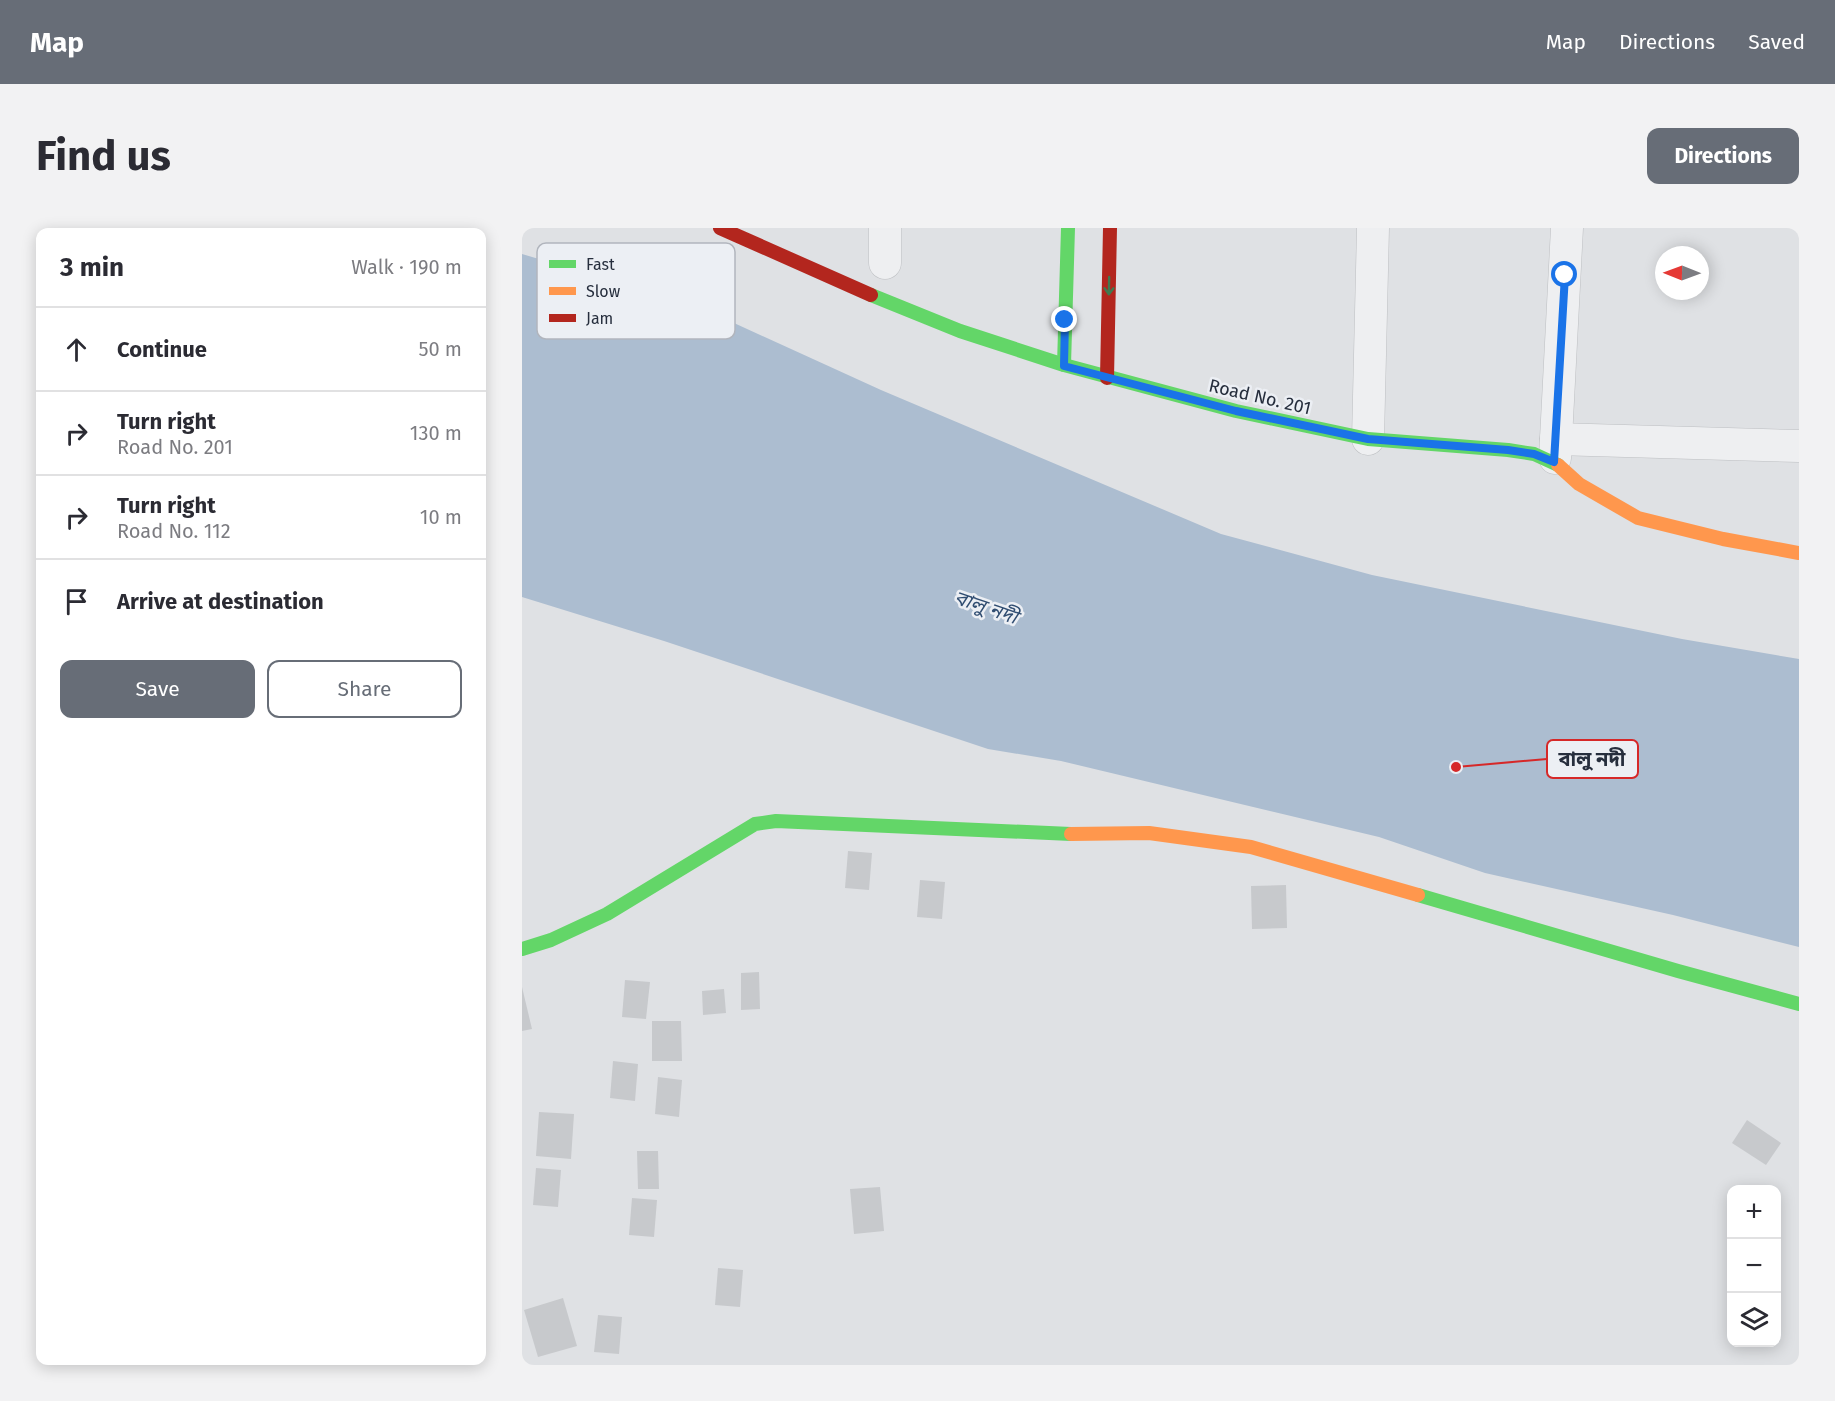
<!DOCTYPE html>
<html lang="en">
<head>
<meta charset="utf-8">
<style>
	body { margin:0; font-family:"Fira Sans","Noto Sans Bengali",sans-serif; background:#f2f2f3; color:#2b2b33 }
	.controls { position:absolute; right:18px; bottom:18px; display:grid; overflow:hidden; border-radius:12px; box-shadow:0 3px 15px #0003 }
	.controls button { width:54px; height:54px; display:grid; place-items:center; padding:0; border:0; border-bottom:2px solid #e1e1e2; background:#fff; color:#2b2b33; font:30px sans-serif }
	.compass { position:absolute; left:1133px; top:18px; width:54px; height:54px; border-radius:50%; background:#fff; box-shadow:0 3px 15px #0003; rotate:271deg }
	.stop { position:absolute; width:18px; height:18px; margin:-14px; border:4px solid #1a73e8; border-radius:50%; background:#fff }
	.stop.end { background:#1a73e8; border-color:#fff; box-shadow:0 2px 6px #0008 }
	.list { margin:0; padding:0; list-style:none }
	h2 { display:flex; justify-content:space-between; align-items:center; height:78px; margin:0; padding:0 24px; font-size:26px }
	h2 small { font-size:20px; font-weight:400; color:#7c7c81 }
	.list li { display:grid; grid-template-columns:39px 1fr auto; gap:18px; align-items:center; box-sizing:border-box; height:84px; padding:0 24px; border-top:2px solid #e1e1e2 }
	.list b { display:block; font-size:22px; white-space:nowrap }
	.list p { margin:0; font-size:20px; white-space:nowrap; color:#7c7c81 }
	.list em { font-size:20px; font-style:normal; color:#7c7c81 }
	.actions { display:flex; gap:12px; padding:18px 24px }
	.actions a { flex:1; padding:14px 0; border:2px solid #676d77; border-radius:12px; text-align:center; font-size:21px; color:#676d77 }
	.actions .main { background:#676d77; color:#fff }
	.icon { flex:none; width:33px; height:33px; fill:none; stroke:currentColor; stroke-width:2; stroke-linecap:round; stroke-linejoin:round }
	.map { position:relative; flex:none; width:1277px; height:1137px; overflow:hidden; border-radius:12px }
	header { display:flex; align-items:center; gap:36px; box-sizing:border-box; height:84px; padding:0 30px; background:#676d77; color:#fff }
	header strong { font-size:28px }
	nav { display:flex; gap:33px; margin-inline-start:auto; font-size:21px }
	.intro { display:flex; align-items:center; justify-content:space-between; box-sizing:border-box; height:144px; padding:0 36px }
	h1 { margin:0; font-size:42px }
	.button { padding:15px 27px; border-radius:12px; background:#676d77; color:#fff; font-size:21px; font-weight:700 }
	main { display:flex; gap:36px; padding:0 36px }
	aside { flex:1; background:#fff; border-radius:12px; box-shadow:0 3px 15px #0003 }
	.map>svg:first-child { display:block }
	.water { fill:#acbdd0 }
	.building { fill:#c7c9cc }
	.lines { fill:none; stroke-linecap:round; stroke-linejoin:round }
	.street-casing { stroke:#bdbfc2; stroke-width:33 }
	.street { stroke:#eeeff1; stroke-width:32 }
	.fast { stroke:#63d668; stroke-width:14 }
	.slow { stroke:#ff974d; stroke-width:14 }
	.jam { stroke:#b3261e; stroke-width:14 }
	.oneway { stroke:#417a50 }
	.route { stroke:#1a73e8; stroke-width:8 }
	.labels { text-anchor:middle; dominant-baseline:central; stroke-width:5; stroke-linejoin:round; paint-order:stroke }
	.street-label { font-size:18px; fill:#262e3d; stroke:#eceff4 }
	.water-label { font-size:20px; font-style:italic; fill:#304d71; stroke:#eceff4 }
	.key { fill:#eceff4; stroke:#b1b5bd; stroke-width:1.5 }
	.key-label { font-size:16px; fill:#262e3d }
	.leader { fill:none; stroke:#d62828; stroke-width:2 }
	.callout-dot { fill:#d62828; stroke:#eceff4; stroke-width:2 }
	.callout { fill:#eceff4; stroke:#d62828; stroke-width:2 }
	.callout-label { font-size:20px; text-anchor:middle; font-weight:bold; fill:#262e3d }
</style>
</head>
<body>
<header>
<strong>Map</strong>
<nav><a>Map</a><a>Directions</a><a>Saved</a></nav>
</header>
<div class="intro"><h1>Find us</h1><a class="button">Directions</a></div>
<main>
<aside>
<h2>3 min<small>Walk · 190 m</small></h2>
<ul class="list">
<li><svg class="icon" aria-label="ahead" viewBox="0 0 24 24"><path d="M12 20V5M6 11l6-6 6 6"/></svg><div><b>Continue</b></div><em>50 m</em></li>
<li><svg class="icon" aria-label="right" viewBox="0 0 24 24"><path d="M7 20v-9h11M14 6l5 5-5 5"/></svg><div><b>Turn right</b><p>Road No. 201</p></div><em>130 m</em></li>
<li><svg class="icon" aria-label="right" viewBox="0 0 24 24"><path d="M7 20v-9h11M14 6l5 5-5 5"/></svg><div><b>Turn right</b><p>Road No. 112</p></div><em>10 m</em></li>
<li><svg class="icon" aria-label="arrive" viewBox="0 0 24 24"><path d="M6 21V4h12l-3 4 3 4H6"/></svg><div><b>Arrive at destination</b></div></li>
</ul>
<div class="actions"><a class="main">Save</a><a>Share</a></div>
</aside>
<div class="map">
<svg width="1277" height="1137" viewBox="0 0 1277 1137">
	<rect width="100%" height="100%" fill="#dfe1e4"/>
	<!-- water -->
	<path class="water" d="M0 26 81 50 212 95 359 162 699 306 850 347 1160 411 1277 431V719L1151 687 963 645 857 609 539 533 466 521 142 413 0 369Z"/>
	<!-- building -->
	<g class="building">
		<path d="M326 623 350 625 347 662 323 660Z"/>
		<path d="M398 652 423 654 420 691 395 689Z"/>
		<path d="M764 657 765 700 730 701 729 658Z"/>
		<path d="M237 744 238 781 219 782V745Z"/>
		<path d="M103 752 128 754 124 791 100 789Z"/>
		<path d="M0 759 10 801 0 803Z"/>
		<path d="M202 761 204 785 181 787 180 763Z"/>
		<path d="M130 793H159L160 833H130Z"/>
		<path d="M91 833 116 836 113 873 88 870Z"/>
		<path d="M136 849 160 852 157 889 133 886Z"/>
		<path d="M17 884 52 886 49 931 14 928Z"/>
		<path d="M1225 892 1259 915 1244 937 1210 915Z"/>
		<path d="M115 923H136L137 961H116Z"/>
		<path d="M14 940 39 942 36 979 11 977Z"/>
		<path d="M358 959 362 1003 332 1006 328 961Z"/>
		<path d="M110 970 135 972 132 1009 107 1007Z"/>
		<path d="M196 1040 221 1042 218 1079 193 1077Z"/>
		<path d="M41 1070 55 1118 16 1129 2 1082Z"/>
		<path d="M76 1087 100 1089 97 1126 72 1124Z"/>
	</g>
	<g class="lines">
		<defs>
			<g id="street">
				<path d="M363 35V0"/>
				<path d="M846 211 851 0"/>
				<path d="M1034 211 1277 218"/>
				<path d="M1033 230 1045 0"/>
			</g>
		</defs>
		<!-- street casing -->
		<use href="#street" class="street-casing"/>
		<!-- street -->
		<use href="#street" class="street"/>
		<!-- fast -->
		<g class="fast">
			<path d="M349 67 438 103 542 137 714 183 846 211 986 222 1012 226 1036 237"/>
			<path d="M542 137 546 0"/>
			<path d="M896 667 1156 743 1277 776"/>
			<path d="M0 721 29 712 85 686 233 596 254 593 549 606"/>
		</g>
		<!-- slow -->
		<g class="slow">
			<path d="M1036 237 1057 256 1116 290 1201 311 1277 325"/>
			<path d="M549 606 627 605 729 619 896 667"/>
		</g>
		<!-- jam -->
		<g class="jam">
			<path d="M198 0 349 67"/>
			<path d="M585 150 588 0"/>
		</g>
	</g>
	<!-- one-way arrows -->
	<defs><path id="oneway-shaft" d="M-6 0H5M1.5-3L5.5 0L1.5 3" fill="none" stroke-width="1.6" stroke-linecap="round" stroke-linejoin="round" transform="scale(1.5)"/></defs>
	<use class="oneway" href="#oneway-shaft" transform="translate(587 58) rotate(91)"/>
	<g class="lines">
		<!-- route -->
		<path class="route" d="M543 92 542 138 714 183 846 211 986 222 1012 226 1032 234 1043 47"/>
	</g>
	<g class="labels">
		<!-- street labels -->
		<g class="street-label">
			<text transform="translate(738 169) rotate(13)">Road No. 201</text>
		</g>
		<!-- water labels -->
		<g class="water-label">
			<text transform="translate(464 379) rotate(19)">বালু নদী</text>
		</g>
	</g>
	<!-- legend -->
	<rect x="15" y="15" width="198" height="96" rx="9" class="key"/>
	<rect x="27" y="32" width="27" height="8" fill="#63d668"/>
	<rect x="27" y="59" width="27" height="8" fill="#ff974d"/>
	<rect x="27" y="86" width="27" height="8" fill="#b3261e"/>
	<g class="key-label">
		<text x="64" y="42">Fast</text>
		<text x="64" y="69">Slow</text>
		<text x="64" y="96">Jam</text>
	</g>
	<!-- callouts -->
	<path class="leader" d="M934 539L1025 531"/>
	<circle class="callout-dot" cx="934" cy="539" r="6"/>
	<rect class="callout" x="1025" y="512" width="91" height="38" rx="6"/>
	<g class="callout-label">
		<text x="1070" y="538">বালু নদী</text>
	</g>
</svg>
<div class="controls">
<button>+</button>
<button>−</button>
<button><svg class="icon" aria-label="layers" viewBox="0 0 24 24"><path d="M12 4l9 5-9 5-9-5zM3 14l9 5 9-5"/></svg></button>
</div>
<svg class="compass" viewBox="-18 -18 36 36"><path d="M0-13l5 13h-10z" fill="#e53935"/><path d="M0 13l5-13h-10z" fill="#7c7c81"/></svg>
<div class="stop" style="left:1043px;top:47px"></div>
<div class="stop end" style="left:543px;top:92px"></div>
</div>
</main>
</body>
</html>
